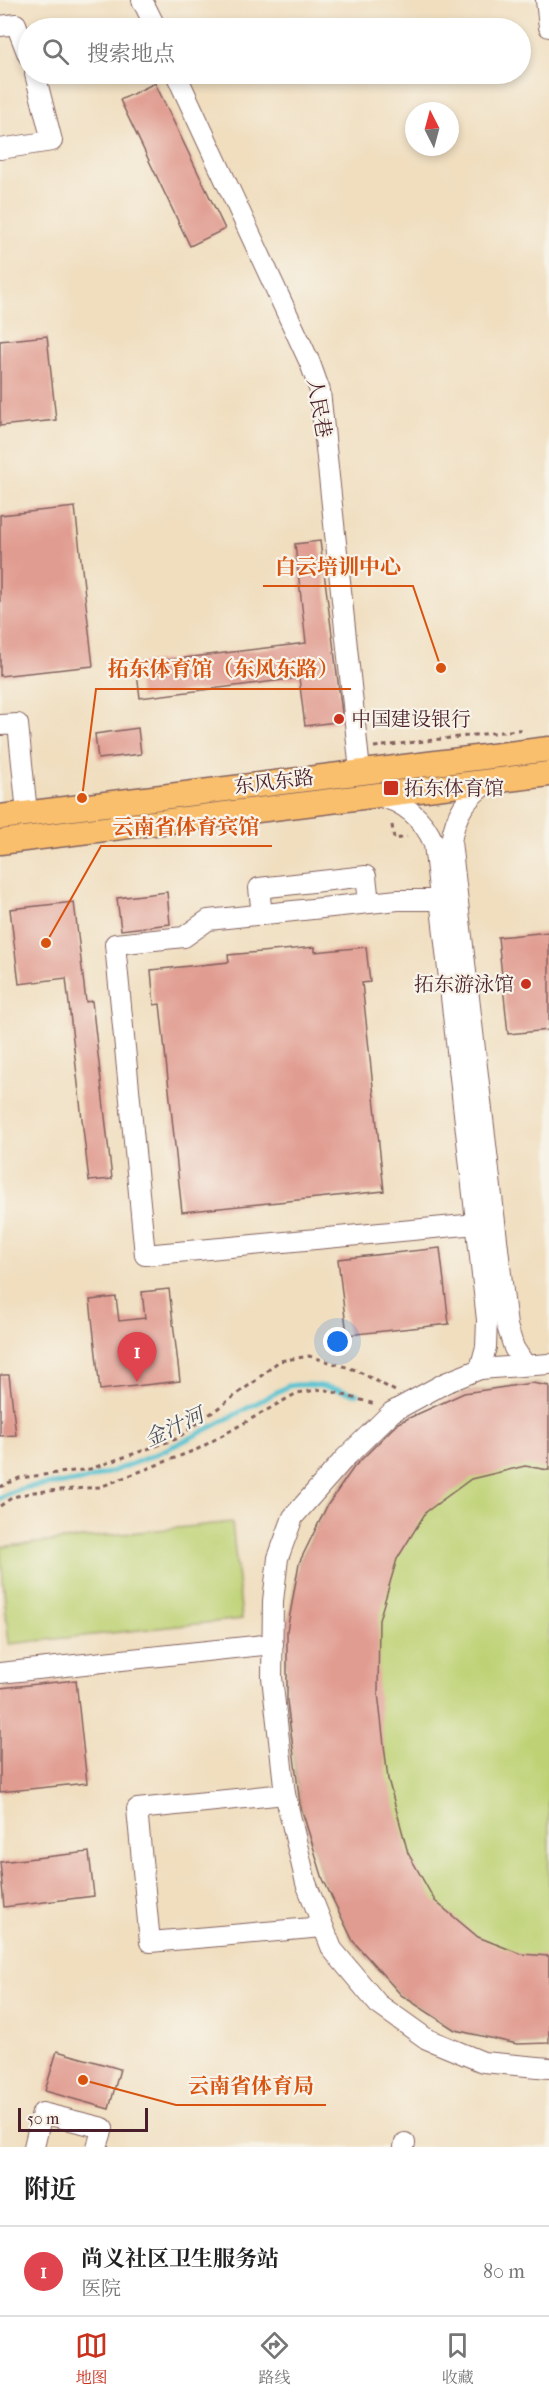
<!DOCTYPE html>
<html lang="zh">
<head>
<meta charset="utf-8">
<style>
	body { margin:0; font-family:"IM FELL French Canon","Noto Serif SC",serif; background:#f6f6f6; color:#222 }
	.compass { position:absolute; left:405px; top:102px; width:54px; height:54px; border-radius:50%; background:#fff; box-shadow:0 3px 9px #0003; rotate:354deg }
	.scale { position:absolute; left:18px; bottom:15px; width:130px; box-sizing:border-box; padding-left:6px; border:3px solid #4a1f2b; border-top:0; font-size:16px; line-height:21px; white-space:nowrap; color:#4a1f2b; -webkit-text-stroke:4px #f7f3e8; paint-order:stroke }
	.you { position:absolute; left:338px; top:1342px; width:21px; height:21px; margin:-15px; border:4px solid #fff; border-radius:50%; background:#1a73e8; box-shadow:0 0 0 9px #1a73e833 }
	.badge { display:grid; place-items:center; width:39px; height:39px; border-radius:50%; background:#c8321e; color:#fff; font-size:20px; font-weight:700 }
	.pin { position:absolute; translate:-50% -50px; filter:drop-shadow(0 2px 3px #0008) }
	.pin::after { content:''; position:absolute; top:32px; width:21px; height:18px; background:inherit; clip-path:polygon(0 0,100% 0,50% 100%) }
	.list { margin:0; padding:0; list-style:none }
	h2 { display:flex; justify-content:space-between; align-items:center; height:78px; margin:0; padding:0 24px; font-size:26px }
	h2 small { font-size:20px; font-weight:400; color:#767676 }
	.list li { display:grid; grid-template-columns:39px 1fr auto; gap:18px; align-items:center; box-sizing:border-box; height:90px; padding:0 24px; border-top:2px solid #e0e0e0 }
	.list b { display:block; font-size:22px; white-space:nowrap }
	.list p { margin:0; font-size:20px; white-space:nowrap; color:#767676 }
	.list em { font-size:20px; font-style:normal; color:#767676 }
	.icon { flex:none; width:33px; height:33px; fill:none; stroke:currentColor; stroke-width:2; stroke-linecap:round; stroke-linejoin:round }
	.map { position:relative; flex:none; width:549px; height:2147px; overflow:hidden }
	.search { position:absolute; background:#fff; box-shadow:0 3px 9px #0003; left:18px; right:18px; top:18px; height:66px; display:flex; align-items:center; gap:15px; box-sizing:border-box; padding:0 21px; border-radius:33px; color:#767676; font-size:22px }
	.sheet { height:168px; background:#fff }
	nav { display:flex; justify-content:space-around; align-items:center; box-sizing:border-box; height:84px; border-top:2px solid #e0e0e0; background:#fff; font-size:16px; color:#767676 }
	nav a { display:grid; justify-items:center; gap:3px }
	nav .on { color:#c8321e }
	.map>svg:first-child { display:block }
	.green { fill:#bed275; stroke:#847850; stroke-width:1.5 }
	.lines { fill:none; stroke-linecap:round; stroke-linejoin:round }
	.stream { stroke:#57c2d1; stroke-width:5 }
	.building { fill:#e19c91 }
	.minor-casing { stroke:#84625f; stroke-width:22 }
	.major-casing { stroke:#84625f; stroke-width:27 }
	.path { stroke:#84625f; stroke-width:3; stroke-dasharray:4.5 4.5; stroke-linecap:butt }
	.minor { stroke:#fff; stroke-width:20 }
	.major { stroke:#f9bf6d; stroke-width:24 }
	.poi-dot { fill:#c8321e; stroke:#f7f3e8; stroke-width:2 }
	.labels { text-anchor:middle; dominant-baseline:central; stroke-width:4.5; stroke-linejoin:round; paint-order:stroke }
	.street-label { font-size:20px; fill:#4a1f2b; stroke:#f7f3e8 }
	.poi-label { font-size:20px; fill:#4a1f2b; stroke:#f7f3e8; text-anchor:start }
	.water-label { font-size:21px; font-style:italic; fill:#4e505d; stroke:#f7f3e8 }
	.leader { fill:none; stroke:#d8530f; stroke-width:2 }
	.callout-dot { fill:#d8530f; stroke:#f7f3e8; stroke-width:2 }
	.callout-label { font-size:21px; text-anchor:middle; font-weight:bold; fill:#d8530f; stroke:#f7f3e8; stroke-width:4.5; stroke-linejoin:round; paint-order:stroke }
</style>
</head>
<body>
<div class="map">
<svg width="549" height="2147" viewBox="0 0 549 2147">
	<rect width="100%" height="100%" fill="#f7f3e8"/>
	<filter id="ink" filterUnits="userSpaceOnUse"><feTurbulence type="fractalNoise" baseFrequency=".0167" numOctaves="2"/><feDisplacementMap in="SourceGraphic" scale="12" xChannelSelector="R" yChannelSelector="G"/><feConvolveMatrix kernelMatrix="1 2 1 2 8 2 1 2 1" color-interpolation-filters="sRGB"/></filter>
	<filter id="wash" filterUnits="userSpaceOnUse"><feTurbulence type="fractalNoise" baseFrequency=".008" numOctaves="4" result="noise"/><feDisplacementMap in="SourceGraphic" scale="24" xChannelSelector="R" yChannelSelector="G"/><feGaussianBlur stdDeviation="1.35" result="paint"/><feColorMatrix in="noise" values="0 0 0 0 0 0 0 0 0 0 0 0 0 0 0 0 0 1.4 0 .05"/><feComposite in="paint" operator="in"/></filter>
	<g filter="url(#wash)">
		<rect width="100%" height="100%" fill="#f0debf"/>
		<!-- green -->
		<g class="green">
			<path d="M532 1383 549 1386V2043L517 2044 455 2030 401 1995 353 1941 323 1879 300 1804 287 1719V1631L299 1563 327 1506 354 1467 464 1393Z"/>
			<path d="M232 1522 242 1619 9 1644 0 1547Z"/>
		</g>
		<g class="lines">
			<!-- stream -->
			<path class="stream" d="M0 1498C25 1481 60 1487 89 1479 160 1458 223 1421 288 1386 312 1382 333 1388 357 1394"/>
		</g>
		<g id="blocks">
			<!-- building -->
			<g class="building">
				<path d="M155 83 225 229 190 246 120 100Z"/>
				<path d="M47 336 56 420 0 426V341Z"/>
				<path d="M75 507 93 666 0 676V515Z"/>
				<path d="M320 541 343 721 305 726 299 678 140 698 136 664 306 643 295 544Z"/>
				<path d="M138 728 141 754 98 759 95 734Z"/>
				<path d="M167 892 170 924 121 930 117 898Z"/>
				<path d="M74 902 86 1002 92 1001 112 1179 89 1181 66 978 19 984 10 909Z"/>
				<path d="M549 932V1030L508 1034 498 937Z"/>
				<path d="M315 947V952L366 947 370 982 362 983 384 1191 182 1212 160 1004 154 1005 151 970 229 962 228 955Z"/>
				<path d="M440 1248 449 1324 347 1335 338 1259Z"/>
				<path d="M169 1289 180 1381 100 1390 90 1300 116 1297 119 1321 145 1318 142 1292Z"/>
				<path d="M0 1375H9L16 1435 0 1436Z"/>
				<path d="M532 1383 549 1386V1470L525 1466 471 1479 426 1512 397 1559 379 1620 378 1693 388 1779 408 1853 435 1901 478 1937 521 1954 549 1956V2043L517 2044 455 2030 401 1995 353 1941 323 1879 300 1804 287 1701V1631L299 1563 327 1506 354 1467 398 1423 464 1393Z"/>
				<path d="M76 1680 87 1783 0 1792V1688Z"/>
				<path d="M89 1852 94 1896 4 1907 0 1862Z"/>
				<path d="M57 2051 120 2069 109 2109 45 2091Z"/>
			</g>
		</g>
	</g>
	<g filter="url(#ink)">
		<use href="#blocks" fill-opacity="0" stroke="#84625f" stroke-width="1.5"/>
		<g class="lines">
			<defs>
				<g id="minor">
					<path d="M142 0 156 28"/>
					<path d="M546 0 549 27"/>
					<path d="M0 26 16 24 28 55"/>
					<path d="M176 74 310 363 320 391 360 771"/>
					<path d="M0 149 52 141 35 74"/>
					<path d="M0 725 18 724 27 813"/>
					<path d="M490 781C467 796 455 814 451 842L507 1326 514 1348 525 1365"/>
					<path d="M376 796C403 800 424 819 434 844L487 1320 486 1347 480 1369"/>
					<path d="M441 900H398L208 920 184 937 115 944 145 1255 476 1224"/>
					<path d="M262 915 259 888 366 876 369 903"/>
					<path d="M549 1364 480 1369 445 1383 392 1412 345 1458 293 1517 278 1558 273 1601 272 1677 285 1794 306 1883 332 1949 378 2004 427 2039 483 2062 549 2068"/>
					<path d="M0 1673 273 1644"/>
					<path d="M285 1794 137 1809 150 1942 323 1927"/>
					<path d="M34 2147 42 2113 103 2128 97 2147"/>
					<path d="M404 2147 405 2143"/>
				</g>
				<g id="major">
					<path d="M0 817 549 749"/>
					<path d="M0 842 549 774"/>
				</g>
			</defs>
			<!-- minor casing -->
			<use href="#minor" class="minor-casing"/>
			<!-- major casing -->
			<use href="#major" class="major-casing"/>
			<!-- path -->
			<g class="path">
				<path d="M374 747 526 729"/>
				<path d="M392 825 394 839 407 837"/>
				<path d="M0 1487 19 1478 90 1469 176 1439 255 1381 279 1361 309 1356 356 1370 395 1391"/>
				<path d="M0 1506 13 1497 34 1492 100 1487 198 1449 297 1393 323 1389 375 1404"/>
			</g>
			<!-- minor -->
			<use href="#minor" class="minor"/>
			<!-- major -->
			<use href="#major" class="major"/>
		</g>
	</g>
	<!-- markers -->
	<g class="poi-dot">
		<circle cx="339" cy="719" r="6"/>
		<rect x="383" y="780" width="16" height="16" rx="3"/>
		<circle cx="526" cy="984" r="6"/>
	</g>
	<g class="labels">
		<!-- street labels -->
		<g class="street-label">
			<text transform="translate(319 408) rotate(80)">人民巷</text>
			<text transform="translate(274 782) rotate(-7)">东风东路</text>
		</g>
		<!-- poi labels -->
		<g class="poi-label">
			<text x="351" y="719">中国建设银行</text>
			<text x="404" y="788">拓东体育馆</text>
			<text x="514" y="984" text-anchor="end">拓东游泳馆</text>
		</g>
		<!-- water labels -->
		<g class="water-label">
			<text transform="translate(174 1427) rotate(-25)">金汁河</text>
		</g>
	</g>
	<!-- callouts -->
	<path class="leader" d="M441 668L413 586H263M82 798L96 689H351M46 943L101 846H272M83 2080L176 2105H326"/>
	<g class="callout-dot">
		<circle cx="441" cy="668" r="6"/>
		<circle cx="82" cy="798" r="6"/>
		<circle cx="46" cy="943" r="6"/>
		<circle cx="83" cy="2080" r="6"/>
	</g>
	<g class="callout-label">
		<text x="338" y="574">白云培训中心</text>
		<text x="223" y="676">拓东体育馆（东风东路）</text>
		<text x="186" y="834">云南省体育宾馆</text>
		<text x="251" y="2093">云南省体育局</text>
	</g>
</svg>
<svg class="compass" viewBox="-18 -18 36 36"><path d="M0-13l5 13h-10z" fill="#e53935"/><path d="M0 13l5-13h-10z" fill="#767676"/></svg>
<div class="scale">50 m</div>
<div class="you"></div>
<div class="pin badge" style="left:137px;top:1382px;background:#e0444e">1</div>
<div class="search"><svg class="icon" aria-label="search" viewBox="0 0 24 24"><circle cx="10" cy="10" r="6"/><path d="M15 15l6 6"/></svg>搜索地点</div>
</div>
<section class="sheet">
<h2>附近<small></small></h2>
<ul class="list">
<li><span class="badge" style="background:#e0444e">1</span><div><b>尚义社区卫生服务站</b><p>医院</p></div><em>80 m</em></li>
</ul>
</section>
<nav>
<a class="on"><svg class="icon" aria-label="map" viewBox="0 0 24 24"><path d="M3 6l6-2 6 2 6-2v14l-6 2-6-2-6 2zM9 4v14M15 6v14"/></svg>地图</a>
<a><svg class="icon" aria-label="directions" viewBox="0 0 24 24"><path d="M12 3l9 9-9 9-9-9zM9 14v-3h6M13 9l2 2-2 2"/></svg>路线</a>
<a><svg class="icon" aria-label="saved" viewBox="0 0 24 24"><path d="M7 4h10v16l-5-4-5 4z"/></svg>收藏</a>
</nav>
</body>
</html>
